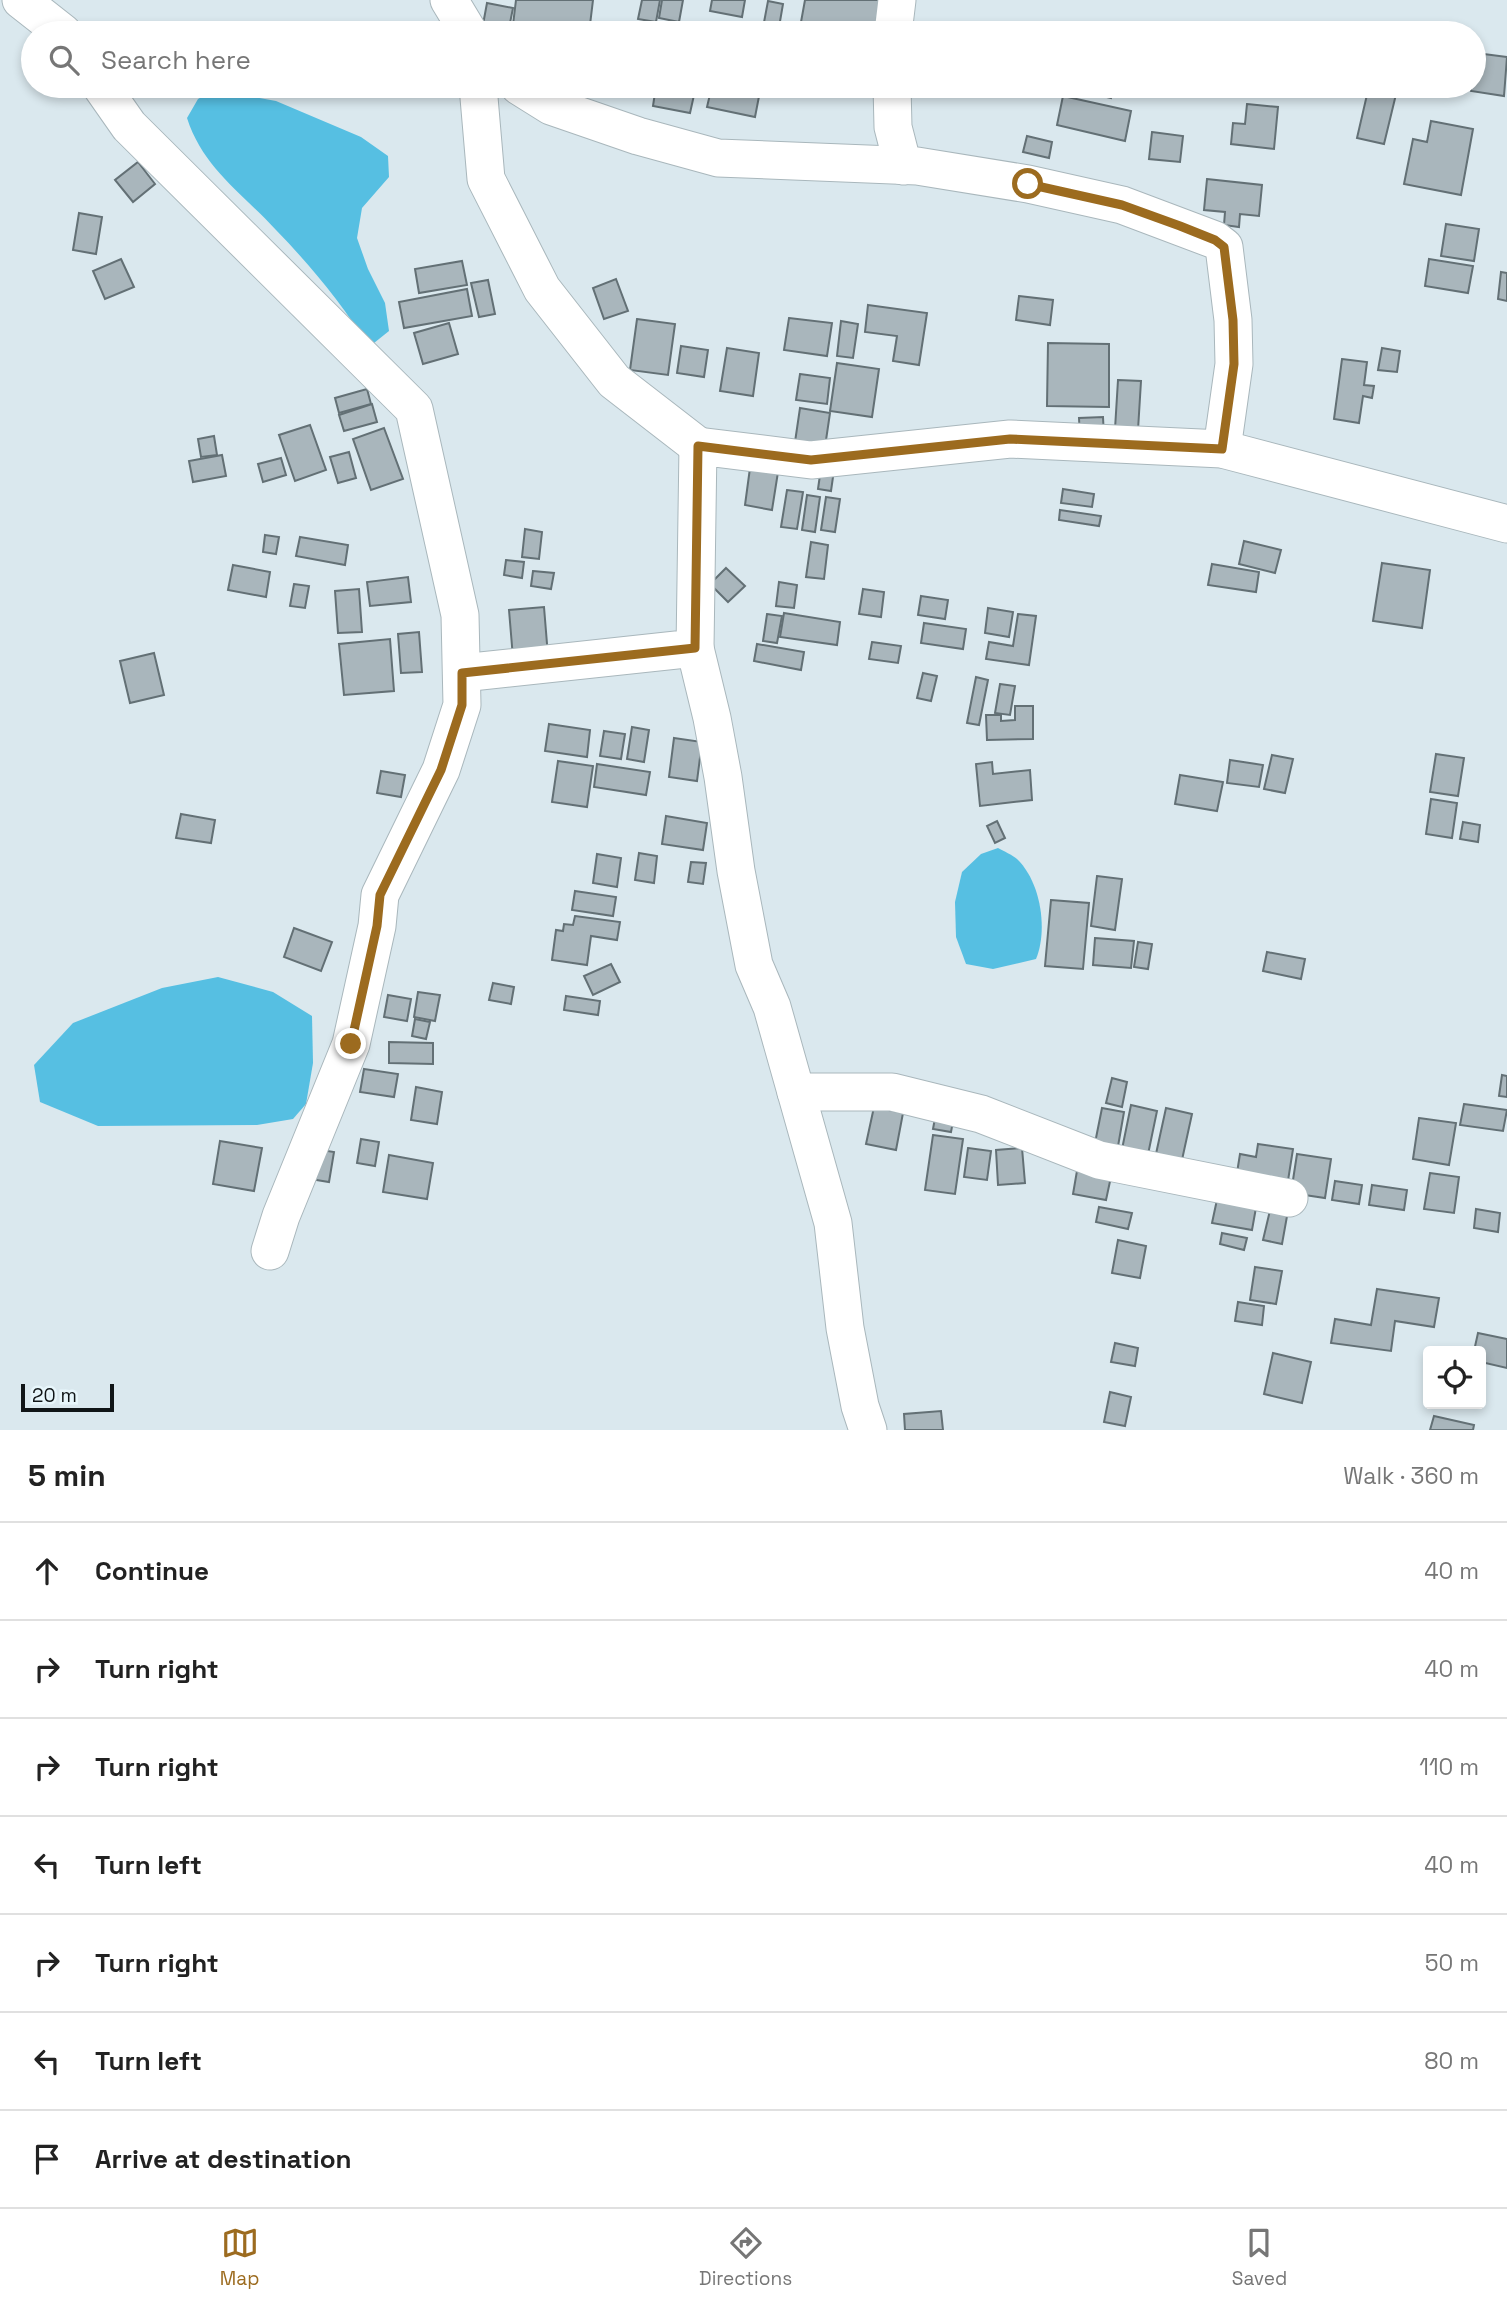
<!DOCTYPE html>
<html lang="en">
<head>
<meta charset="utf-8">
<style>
	body { margin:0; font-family:"Space Grotesk",sans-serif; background:#f2f2f2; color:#222 }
	.controls { position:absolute; right:21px; bottom:21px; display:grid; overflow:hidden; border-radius:7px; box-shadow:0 4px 10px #0003 }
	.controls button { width:63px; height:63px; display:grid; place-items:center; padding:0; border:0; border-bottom:2px solid #e0e0e0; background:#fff; color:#222; font:35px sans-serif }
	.scale { position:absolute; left:21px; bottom:18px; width:93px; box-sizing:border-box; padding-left:7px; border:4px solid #101517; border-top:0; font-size:19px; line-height:24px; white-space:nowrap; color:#101517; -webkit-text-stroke:5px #e7f6fb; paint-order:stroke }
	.stop { position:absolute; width:21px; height:21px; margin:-16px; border:5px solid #9c6b1f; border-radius:50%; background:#fff }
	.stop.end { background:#9c6b1f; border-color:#fff; box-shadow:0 2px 7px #0008 }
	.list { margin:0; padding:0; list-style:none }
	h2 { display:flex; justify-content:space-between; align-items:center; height:91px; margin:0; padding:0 28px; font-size:30px }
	h2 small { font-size:23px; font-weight:400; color:#767676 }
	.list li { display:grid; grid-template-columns:46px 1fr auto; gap:21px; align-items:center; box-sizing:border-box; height:98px; padding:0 28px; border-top:2px solid #e0e0e0 }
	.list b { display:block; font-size:26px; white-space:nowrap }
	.list em { font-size:23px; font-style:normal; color:#767676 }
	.icon { flex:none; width:38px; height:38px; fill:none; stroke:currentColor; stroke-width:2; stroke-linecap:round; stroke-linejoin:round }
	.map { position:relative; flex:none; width:1507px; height:1430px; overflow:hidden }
	.search { position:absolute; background:#fff; box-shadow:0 4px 10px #0003; left:21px; right:21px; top:21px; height:77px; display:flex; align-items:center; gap:18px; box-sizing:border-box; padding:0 24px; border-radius:38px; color:#767676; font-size:26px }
	.sheet { height:777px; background:#fff }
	nav { display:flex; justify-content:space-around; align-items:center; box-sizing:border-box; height:98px; border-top:2px solid #e0e0e0; background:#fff; font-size:19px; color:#767676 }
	nav a { display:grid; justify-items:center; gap:4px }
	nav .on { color:#9c6b1f }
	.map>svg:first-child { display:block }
	.water { fill:#56bfe2 }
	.building { fill:#a9b6bc; stroke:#637075; stroke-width:2 }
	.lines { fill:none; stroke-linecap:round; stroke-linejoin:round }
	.minor-casing { stroke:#a9b7bc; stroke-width:39 }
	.minor { stroke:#fff; stroke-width:37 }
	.route { stroke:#9c6b1f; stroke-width:9 }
</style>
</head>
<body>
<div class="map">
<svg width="1507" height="1430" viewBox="0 0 1507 1430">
	<rect width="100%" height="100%" fill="#dae8ee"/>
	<!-- water -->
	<g class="water">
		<path d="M214 90 276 101 361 137 388 156 389 177 362 208 357 238 368 269 385 303 389 331 369 347C343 305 311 266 276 230 242 193 203 168 187 118L198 99Z"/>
		<path d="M998 848C1004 851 1012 855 1017 859 1041 882 1048 930 1036 959L993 969 966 964 956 937 955 902 962 872 981 854Z"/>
		<path d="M218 977 273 992 312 1016 313 1063 306 1104 293 1119 257 1125 98 1126 40 1102 34 1065 73 1023 162 988Z"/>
	</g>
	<!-- building -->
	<g class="building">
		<path d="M516 0H593L589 33H512Z"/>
		<path d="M642 0H660L656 22 638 19Z"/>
		<path d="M662 0H683L679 22 659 18Z"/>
		<path d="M712 0H745L742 17 710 11Z"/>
		<path d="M805 0H880L874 33H799Z"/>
		<path d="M768 1 783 4 778 33H762Z"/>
		<path d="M487 3 513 8 508 33 482 30Z"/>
		<path d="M656 22 673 26 671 33H654Z"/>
		<path d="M1476 53 1507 57 1504 96 1471 91V86H1474Z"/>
		<path d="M656 86H664L663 89 674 91 675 86H696L690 113 653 106Z"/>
		<path d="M712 86H761L755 117 707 107Z"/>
		<path d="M1070 86H1114L1111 98 1069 88Z"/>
		<path d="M1369 86H1398L1384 144 1357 138Z"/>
		<path d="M1063 96 1131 111 1125 141 1057 125Z"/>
		<path d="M1247 104 1278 107 1274 149 1231 144 1233 123 1245 124Z"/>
		<path d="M1431 121 1473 129 1461 195 1404 184 1413 139 1427 142Z"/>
		<path d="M1152 132 1183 136 1180 162 1149 159Z"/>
		<path d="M1027 136 1052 142 1049 158 1023 152Z"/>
		<path d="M138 162 155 184 133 202 115 180Z"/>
		<path d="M1207 179 1262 185 1259 216 1240 214 1239 227 1224 225 1225 212 1204 210Z"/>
		<path d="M79 213 102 217 96 254 73 250Z"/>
		<path d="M1446 224 1479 229 1474 261 1441 256Z"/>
		<path d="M121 259 134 287 105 299 93 271Z"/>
		<path d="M1429 259 1473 266 1468 293 1425 286Z"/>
		<path d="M462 261 467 285 419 293 415 269Z"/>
		<path d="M1501 272 1507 273V301L1498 299Z"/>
		<path d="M616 279 628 311 604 319 593 288Z"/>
		<path d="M488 280 495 314 479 317 471 283Z"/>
		<path d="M467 289 472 316 404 328 399 302Z"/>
		<path d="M1019 296 1053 300 1050 325 1016 320Z"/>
		<path d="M868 305 927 313 919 365 893 361 897 336 865 332Z"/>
		<path d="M789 318 832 323 827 356 784 350Z"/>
		<path d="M637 319 675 324 668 375 630 370Z"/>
		<path d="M841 321 858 324 853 358 837 356Z"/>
		<path d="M449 323 458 354 423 364 414 333Z"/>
		<path d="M1048 343 1109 344V407L1047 406Z"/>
		<path d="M681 346 708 350 704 377 677 373Z"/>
		<path d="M727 348 759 353 753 396 720 391Z"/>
		<path d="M1382 348 1400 351 1397 372 1378 370Z"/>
		<path d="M1342 359 1367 362 1364 385 1374 386 1372 398 1363 396 1359 423 1334 419Z"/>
		<path d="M837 363 879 369 872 417 830 411Z"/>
		<path d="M800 374 830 378 827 404 796 400Z"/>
		<path d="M1118 380 1141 381 1138 430 1115 429Z"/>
		<path d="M367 389 371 404 339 413 335 398Z"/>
		<path d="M372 404 377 422 344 431 339 415Z"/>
		<path d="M800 408 830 413 825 447 795 442Z"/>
		<path d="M1103 417 1104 437 1080 438 1079 418Z"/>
		<path d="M310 425 326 470 295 481 279 435Z"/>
		<path d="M384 428 403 479 371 490 353 439Z"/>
		<path d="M214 436 217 455 201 457 198 439Z"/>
		<path d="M349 452 356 478 338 483 330 457Z"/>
		<path d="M222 455 226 476 193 482 189 461Z"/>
		<path d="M281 458 286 475 263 482 258 464Z"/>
		<path d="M750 468 778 472 772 510 745 505Z"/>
		<path d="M821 468 834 470 831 491 818 489Z"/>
		<path d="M1063 489 1094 494 1092 507 1061 503Z"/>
		<path d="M787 490 803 492 797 529 781 527Z"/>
		<path d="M807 495 820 497 815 532 802 530Z"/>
		<path d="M826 497 840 499 835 532 821 530Z"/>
		<path d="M1060 510 1101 516 1099 526 1059 520Z"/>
		<path d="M525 529 542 532 539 559 522 557Z"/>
		<path d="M265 535 279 537 276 554 263 552Z"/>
		<path d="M300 537 348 545 345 565 296 556Z"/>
		<path d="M1244 541 1281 550 1275 573 1239 564Z"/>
		<path d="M811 542 828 545 824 579 806 577Z"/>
		<path d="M506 560 524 562 522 578 504 575Z"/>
		<path d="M1382 563 1430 570 1422 628 1373 621Z"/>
		<path d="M1212 564 1259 572 1256 592 1208 585Z"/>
		<path d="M233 565 270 572 266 597 228 590Z"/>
		<path d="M726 568 745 586 728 602 710 584Z"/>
		<path d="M533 571 554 573 551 589 531 586Z"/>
		<path d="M408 577 411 602 370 606 367 582Z"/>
		<path d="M779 582 797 585 794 608 776 606Z"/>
		<path d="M294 584 309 586 305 608 290 606Z"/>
		<path d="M359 589 362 632 338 633 335 591Z"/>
		<path d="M863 589 884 592 881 617 859 614Z"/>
		<path d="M921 596 948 600 945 619 918 615Z"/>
		<path d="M544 607 548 656 513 658 509 610Z"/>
		<path d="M988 608 1013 612 1009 637 985 633Z"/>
		<path d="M784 613 840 622 837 645 780 637Z"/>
		<path d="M767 614 782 616 777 643 763 641Z"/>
		<path d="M1018 614 1036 616 1029 665 986 659 989 642 1013 646Z"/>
		<path d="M924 623 966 629 963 649 921 643Z"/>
		<path d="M419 632 422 672 401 673 398 634Z"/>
		<path d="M390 639 394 691 344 695 339 644Z"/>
		<path d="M872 642 901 646 898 663 869 659Z"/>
		<path d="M757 644 804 652 801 670 754 661Z"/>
		<path d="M154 653 164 695 130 703 120 661Z"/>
		<path d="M923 673 937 676 931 701 917 698Z"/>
		<path d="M976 677 988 680 979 725 967 723Z"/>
		<path d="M1000 684 1015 686 1010 715 995 713Z"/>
		<path d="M1015 706H1033V739L987 740 986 715H1001V721L1015 720Z"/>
		<path d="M549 724 590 730 587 757 545 751Z"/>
		<path d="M632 727 649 730 644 762 627 759Z"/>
		<path d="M604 731 625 734 621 759 600 756Z"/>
		<path d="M674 738 702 742 697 781 669 777Z"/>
		<path d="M1436 754 1464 758 1458 796 1430 792Z"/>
		<path d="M1272 755 1293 759 1285 793 1264 789Z"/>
		<path d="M1230 760 1263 765 1259 787 1227 783Z"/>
		<path d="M558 761 593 766 587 807 552 802Z"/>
		<path d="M992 762 993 774 1030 770 1032 800 980 806 976 764Z"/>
		<path d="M597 764 650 772 646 795 594 787Z"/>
		<path d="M381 771 405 775 401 797 377 793Z"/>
		<path d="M1180 775 1223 782 1217 811 1175 804Z"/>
		<path d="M1431 799 1457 803 1452 838 1426 834Z"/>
		<path d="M181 814 215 820 211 843 176 838Z"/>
		<path d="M666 816 707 823 703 850 662 844Z"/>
		<path d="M997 821 1005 838 995 843 987 826Z"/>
		<path d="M1463 822 1480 825 1478 842 1460 839Z"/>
		<path d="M639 853 657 856 654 883 635 880Z"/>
		<path d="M597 854 621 858 617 887 593 883Z"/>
		<path d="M691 862 706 863 703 884 688 882Z"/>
		<path d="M1097 876 1122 879 1115 930 1091 926Z"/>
		<path d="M575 891 616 897 613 916 572 910Z"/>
		<path d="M1051 900 1089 903 1083 969 1045 966Z"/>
		<path d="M575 916 620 922 617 940 591 936 587 965 552 960 556 930 563 931 564 924 573 925Z"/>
		<path d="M294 928 332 942 321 971 284 957Z"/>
		<path d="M1095 938 1134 941 1131 968 1093 965Z"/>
		<path d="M1138 942 1152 944 1148 969 1134 967Z"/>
		<path d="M1267 952 1305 959 1301 979 1263 971Z"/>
		<path d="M611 964 620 982 593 995 584 976Z"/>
		<path d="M493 983 514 987 511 1004 489 1000Z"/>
		<path d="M418 992 440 995 435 1021 414 1017Z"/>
		<path d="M388 995 411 999 407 1021 384 1017Z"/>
		<path d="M566 996 600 1001 598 1015 564 1010Z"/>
		<path d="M415 1019 430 1022 426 1039 412 1036Z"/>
		<path d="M389 1042 433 1043V1064L389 1063Z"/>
		<path d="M364 1069 398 1074 394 1097 360 1092Z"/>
		<path d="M1502 1075 1507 1076V1097L1499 1096Z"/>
		<path d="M1112 1078 1127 1082 1122 1107 1106 1103Z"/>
		<path d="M416 1087 442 1092 437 1124 411 1120Z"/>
		<path d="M1464 1104 1507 1110 1503 1131 1460 1125Z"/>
		<path d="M1131 1105 1157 1111 1146 1164 1120 1159Z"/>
		<path d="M874 1107 903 1113 896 1150 866 1144Z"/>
		<path d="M1102 1108 1124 1112 1117 1152 1094 1148Z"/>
		<path d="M1166 1108 1192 1114 1180 1169 1154 1163Z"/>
		<path d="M936 1113 954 1116 951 1132 933 1129Z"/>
		<path d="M1419 1118 1456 1123 1449 1165 1413 1159Z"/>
		<path d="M933 1135 963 1139 955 1194 925 1190Z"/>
		<path d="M361 1139 379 1142 375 1166 357 1163Z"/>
		<path d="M220 1141 262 1148 254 1191 213 1184Z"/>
		<path d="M1258 1144 1293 1149 1287 1187 1236 1179 1240 1154 1256 1157Z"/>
		<path d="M968 1148 991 1151 987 1180 964 1177Z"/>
		<path d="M1022 1148 1025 1183 998 1185 996 1150Z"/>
		<path d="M315 1149 334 1152 329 1182 310 1179Z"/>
		<path d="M1297 1154 1331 1159 1325 1198 1291 1193Z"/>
		<path d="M389 1155 433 1163 427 1199 383 1192Z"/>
		<path d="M1078 1165 1112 1172 1106 1200 1073 1194Z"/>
		<path d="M1430 1173 1459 1177 1454 1213 1424 1209Z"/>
		<path d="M1335 1181 1362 1185 1359 1204 1332 1200Z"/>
		<path d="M1372 1185 1407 1190 1404 1210 1369 1205Z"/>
		<path d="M1218 1195 1257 1202 1252 1230 1212 1223Z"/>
		<path d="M1272 1202 1289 1205 1282 1244 1263 1240Z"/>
		<path d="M1099 1207 1132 1213 1128 1229 1096 1222Z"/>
		<path d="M1476 1209 1500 1213 1498 1232 1474 1228Z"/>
		<path d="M1222 1233 1247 1238 1244 1250 1220 1244Z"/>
		<path d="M1118 1240 1146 1246 1140 1278 1112 1273Z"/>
		<path d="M1255 1267 1282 1271 1276 1304 1250 1300Z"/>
		<path d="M1377 1289 1439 1298 1434 1327 1395 1321 1391 1351 1331 1343 1335 1319 1371 1325Z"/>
		<path d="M1238 1302 1264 1306 1262 1325 1235 1321Z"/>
		<path d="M1478 1333 1507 1339V1368L1481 1362V1351H1474Z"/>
		<path d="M1115 1343 1138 1348 1135 1366 1111 1362Z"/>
		<path d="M1273 1353 1311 1362 1302 1403 1264 1394Z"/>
		<path d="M1110 1392 1131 1397 1125 1426 1104 1422Z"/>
		<path d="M941 1411 943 1430H905L904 1414Z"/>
		<path d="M1434 1416 1474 1425 1473 1430H1430Z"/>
	</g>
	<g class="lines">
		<defs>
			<g id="minor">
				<path d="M21 0 63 33"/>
				<path d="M449 0 469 33"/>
				<path d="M893 33 897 0"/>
				<path d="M101 86 129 126 414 409 460 615 462 705 441 770 380 895 377 926 351 1044 281 1216 270 1251"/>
				<path d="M478 86 486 179 542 289 614 381 698 446"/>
				<path d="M519 86 551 106 638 136 718 158 917 166 1028 184 1122 205 1215 240 1224 247 1233 320 1234 364 1222 449"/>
				<path d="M892 86 893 127 903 166"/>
				<path d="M695 648 712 718 723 777 736 871 754 965 772 1007 833 1223 845 1328 860 1406 868 1430"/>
				<path d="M462 673 695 648 698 446 811 460 1010 439 1222 449 1507 524"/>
				<path d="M796 1092H892L981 1114 1099 1160 1289 1198"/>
			</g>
		</defs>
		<!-- minor casing -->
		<use href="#minor" class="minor-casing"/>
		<!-- minor -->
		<use href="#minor" class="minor"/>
	</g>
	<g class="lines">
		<!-- route -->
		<path class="route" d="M351 1044 377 926 380 895 441 770 462 705V673L695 648 698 446 811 460 1010 439 1222 449 1234 364 1233 320 1224 247 1215 240 1180 226 1122 205 1028 184"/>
	</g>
</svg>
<div class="controls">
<button><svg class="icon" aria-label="locate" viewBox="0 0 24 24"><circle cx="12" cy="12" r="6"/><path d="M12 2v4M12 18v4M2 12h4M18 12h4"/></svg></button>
</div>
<div class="scale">20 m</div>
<div class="stop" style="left:1028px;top:184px"></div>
<div class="stop end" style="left:351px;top:1044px"></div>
<div class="search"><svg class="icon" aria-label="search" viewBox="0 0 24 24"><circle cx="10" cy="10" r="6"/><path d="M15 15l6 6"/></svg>Search here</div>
</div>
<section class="sheet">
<h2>5 min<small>Walk · 360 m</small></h2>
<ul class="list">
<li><svg class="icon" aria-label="ahead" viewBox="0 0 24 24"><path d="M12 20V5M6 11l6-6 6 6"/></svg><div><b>Continue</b></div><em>40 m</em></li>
<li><svg class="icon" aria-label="right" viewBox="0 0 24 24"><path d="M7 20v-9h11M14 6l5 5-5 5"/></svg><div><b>Turn right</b></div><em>40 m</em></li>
<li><svg class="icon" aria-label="right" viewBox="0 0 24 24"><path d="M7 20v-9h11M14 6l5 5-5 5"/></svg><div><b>Turn right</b></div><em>110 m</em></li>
<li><svg class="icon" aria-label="left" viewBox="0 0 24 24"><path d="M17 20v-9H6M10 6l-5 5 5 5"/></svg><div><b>Turn left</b></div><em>40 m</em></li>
<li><svg class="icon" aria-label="right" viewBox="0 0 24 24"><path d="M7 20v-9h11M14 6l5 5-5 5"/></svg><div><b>Turn right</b></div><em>50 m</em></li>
<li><svg class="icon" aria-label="left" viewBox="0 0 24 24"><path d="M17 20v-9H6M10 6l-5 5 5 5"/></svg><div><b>Turn left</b></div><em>80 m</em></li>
<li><svg class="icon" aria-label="arrive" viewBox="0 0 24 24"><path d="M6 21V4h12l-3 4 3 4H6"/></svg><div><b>Arrive at destination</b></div></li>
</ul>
</section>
<nav>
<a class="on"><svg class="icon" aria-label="map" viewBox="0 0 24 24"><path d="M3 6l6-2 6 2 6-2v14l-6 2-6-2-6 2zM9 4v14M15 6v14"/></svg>Map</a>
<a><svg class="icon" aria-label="directions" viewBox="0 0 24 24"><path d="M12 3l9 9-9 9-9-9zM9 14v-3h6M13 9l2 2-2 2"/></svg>Directions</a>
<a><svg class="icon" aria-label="saved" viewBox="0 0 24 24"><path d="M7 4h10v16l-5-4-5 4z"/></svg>Saved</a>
</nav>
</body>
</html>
